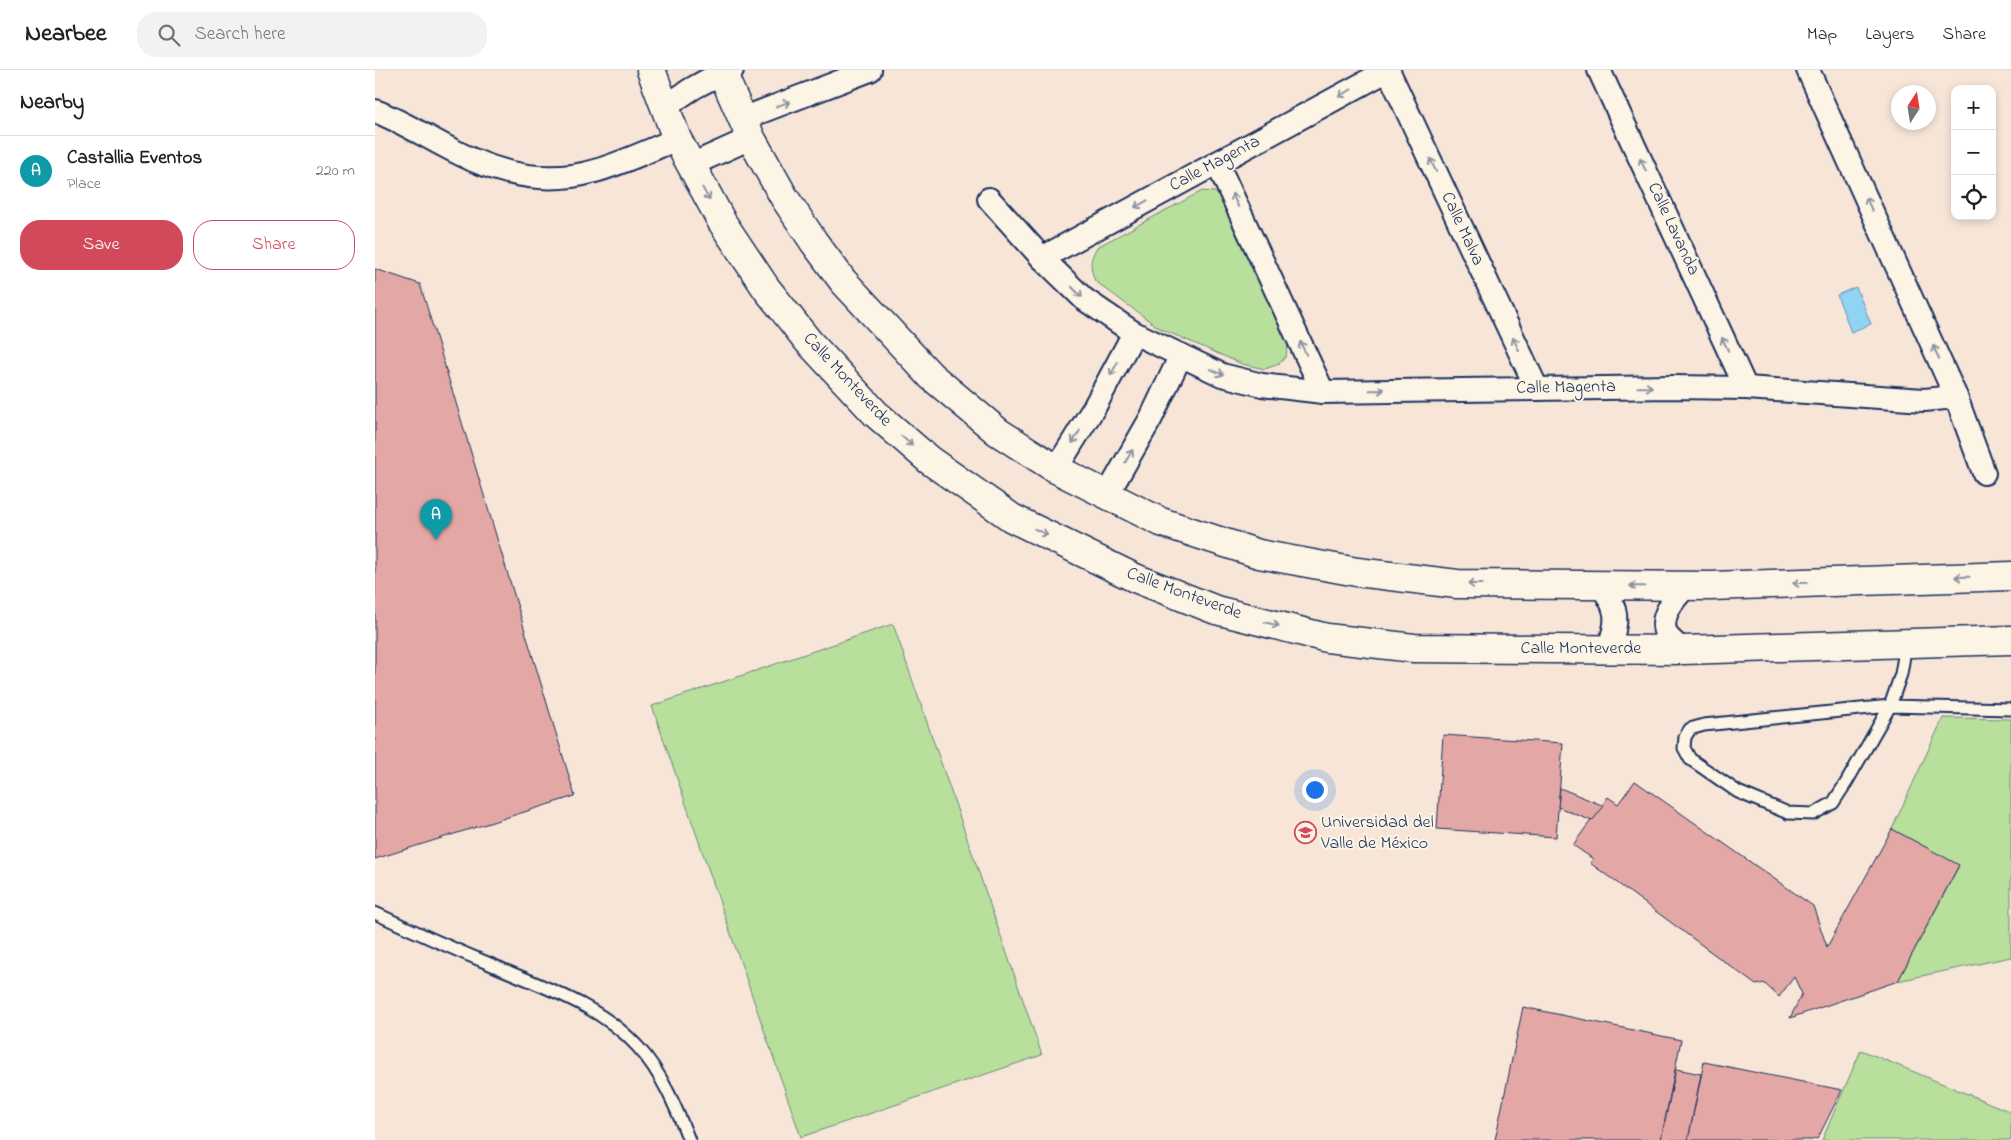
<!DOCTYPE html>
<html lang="en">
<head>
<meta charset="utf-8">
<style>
	body { margin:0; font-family:"Indie Flower",sans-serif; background:#f2f2f2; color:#202124 }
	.controls { position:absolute; right:15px; top:15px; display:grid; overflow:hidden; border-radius:10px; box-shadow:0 2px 8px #0003 }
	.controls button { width:45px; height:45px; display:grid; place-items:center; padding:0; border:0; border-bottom:1px solid #e0e0e0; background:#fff; color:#202124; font:25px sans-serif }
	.compass { position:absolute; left:1516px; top:15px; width:45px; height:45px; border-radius:50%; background:#fff; box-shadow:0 2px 8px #0003; rotate:12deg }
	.you { position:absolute; left:939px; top:719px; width:18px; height:18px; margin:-12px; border:4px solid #fff; border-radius:50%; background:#1a73e8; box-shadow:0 0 0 8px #1a73e833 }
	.badge { display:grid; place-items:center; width:32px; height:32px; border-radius:50%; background:#d1495b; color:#fff; font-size:16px; font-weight:700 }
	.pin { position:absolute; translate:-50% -41px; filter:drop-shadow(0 1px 2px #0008) }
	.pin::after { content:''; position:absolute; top:26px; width:18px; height:15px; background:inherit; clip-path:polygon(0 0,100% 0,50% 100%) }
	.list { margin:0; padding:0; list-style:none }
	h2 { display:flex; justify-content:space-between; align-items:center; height:65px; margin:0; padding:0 20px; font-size:21px }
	h2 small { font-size:16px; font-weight:400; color:#757577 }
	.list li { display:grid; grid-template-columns:32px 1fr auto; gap:15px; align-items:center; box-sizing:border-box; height:70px; padding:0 20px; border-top:1px solid #e0e0e0 }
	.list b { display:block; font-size:19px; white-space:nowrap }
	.list p { margin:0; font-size:16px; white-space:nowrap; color:#757577 }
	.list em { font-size:16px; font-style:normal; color:#757577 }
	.actions { display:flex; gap:10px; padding:15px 20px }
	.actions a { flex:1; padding:11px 0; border:1px solid #d1495b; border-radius:20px; text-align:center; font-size:18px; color:#d1495b }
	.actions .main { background:#d1495b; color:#fff }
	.icon { flex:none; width:28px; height:28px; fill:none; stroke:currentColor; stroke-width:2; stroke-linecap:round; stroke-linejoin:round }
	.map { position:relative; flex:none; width:1636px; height:1070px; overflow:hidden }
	header { display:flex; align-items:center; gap:30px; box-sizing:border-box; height:70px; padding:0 25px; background:#fff; border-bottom:1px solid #e0e0e0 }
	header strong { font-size:24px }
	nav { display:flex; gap:28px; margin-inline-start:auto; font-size:18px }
	.search { width:350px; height:45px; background:#f2f2f2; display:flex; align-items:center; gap:12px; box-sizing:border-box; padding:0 18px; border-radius:20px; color:#757577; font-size:19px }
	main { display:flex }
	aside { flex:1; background:#fff }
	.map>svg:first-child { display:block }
	.green { fill:#b8df9b; stroke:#6a877c }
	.water { fill:#90d4f2; stroke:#6192b7 }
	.building { fill:#e3a8a5; stroke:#1b2f5e }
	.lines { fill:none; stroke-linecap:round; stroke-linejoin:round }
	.lane-casing { stroke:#1b2f5e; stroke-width:15 }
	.street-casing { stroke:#1b2f5e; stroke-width:26 }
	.secondary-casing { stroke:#1b2f5e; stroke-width:31 }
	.lane { stroke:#fcf5e5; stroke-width:11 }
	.street { stroke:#fcf5e5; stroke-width:22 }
	.secondary { stroke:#fcf5e5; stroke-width:28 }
	.oneway { stroke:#8c92a2 }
	.labels { text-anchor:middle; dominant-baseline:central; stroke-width:4; stroke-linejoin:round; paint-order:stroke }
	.street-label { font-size:18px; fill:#1b2f5e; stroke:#fcf5e5 }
	.poi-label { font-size:18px; fill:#1b2f5e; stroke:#fcf5e5; text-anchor:start }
</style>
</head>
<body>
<header>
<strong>Nearbee</strong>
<div class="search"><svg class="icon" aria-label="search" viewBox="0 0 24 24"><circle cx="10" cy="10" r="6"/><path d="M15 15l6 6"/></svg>Search here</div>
<nav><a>Map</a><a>Layers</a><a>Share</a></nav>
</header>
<main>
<aside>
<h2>Nearby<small></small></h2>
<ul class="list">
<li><span class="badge" style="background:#0f9aa8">A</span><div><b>Castallia Eventos</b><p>Place</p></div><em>220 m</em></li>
</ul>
<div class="actions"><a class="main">Save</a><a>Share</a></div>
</aside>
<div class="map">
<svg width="1636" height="1070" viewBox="0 0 1636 1070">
	<rect width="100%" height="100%" fill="#f7e6d8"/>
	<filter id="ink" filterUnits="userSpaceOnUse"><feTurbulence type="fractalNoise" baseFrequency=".02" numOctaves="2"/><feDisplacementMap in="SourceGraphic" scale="10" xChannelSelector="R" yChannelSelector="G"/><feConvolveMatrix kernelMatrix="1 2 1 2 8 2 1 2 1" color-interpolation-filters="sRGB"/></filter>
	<g filter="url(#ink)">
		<!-- green -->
		<g class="green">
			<path d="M827 121 840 122 853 134 911 265 913 274 911 286 904 294 890 299 867 294 784 258 720 211C715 197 714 190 722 177Z"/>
			<path d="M518 554 667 985 426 1067 277 636Z"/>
			<path d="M1568 648 1636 649V887L1523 911 1584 796 1517 759Z"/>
			<path d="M1486 980 1636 1042V1070H1447Z"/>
		</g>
		<!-- water -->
		<path class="water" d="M1481 217 1496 254 1476 262 1462 225Z"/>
		<!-- building -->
		<g class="building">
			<path d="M0 199 45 214 200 726 0 789Z"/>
			<path d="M1068 665 1188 673 1181 767 1062 759Z"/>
			<path d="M1260 711 1438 836 1452 877 1517 759 1584 795 1523 911 1415 948 1427 924 1419 907 1404 927 1389 913 1381 915 1215 793 1218 789 1198 775 1233 727 1243 734Z"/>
			<path d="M1185 718 1229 736 1217 751 1183 737Z"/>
			<path d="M1148 937 1306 970 1286 1070H1120Z"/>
			<path d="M1329 992 1467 1020 1443 1068 1437 1070H1313Z"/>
			<path d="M1301 999 1326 1004 1313 1070H1286Z"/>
		</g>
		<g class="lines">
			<defs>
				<g id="lane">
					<path d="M1531 574 1526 604 1515 636 1471 713 1458 733 1438 744 1413 743 1363 722 1315 689 1309 678 1310 667 1315 659 1329 655 1515 636 1636 639"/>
					<path d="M0 843C40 862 81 880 122 897 171 918 226 936 263 977 287 1003 301 1038 314 1070"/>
				</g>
				<g id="street">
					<path d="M1013 0 1162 319"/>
					<path d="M1224 0 1371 318"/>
					<path d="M1433 0 1581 327 1609 403"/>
					<path d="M289 39C310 21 331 9 357 0"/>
					<path d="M0 41C34 54 65 76 98 90 137 107 179 113 220 101 248 93 275 80 302 69"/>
					<path d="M367 49 495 0"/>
					<path d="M842 93 948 322"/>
					<path d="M316 95 376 68"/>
					<path d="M614 129 667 188 709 229 759 263 847 305 887 315 948 322 1297 317 1371 318 1549 330 1581 327"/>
					<path d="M667 188 1013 0"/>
					<path d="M681 399 720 336 759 263"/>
					<path d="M732 425 776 348 806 285"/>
					<path d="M1225 515C1244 538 1244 552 1233 579"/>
					<path d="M1308 580C1304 577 1299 573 1295 569 1279 552 1299 528 1312 516"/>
				</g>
				<g id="secondary">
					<path d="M276 0 302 69 347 152 391 218 433 271 501 344 554 390 637 448 760 508 841 540 952 568 1039 578 1308 580 1636 570"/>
					<path d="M346 0 376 68 409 127 439 172 468 211 556 306 623 362 681 399 786 452 884 484 982 502 1082 514 1335 516 1636 506"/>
				</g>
			</defs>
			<!-- lane casing -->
			<use href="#lane" class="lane-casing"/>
			<!-- street casing -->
			<use href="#street" class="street-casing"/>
			<!-- secondary casing -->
			<use href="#secondary" class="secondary-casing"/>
			<!-- lane -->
			<use href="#lane" class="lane"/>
			<!-- street -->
			<use href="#street" class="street"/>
			<!-- secondary -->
			<use href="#secondary" class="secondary"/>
		</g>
		<!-- one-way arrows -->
		<defs><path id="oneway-shaft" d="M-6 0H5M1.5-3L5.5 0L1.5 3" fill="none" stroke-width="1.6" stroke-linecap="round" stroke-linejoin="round" transform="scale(1.25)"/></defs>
		<g class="oneway">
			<use href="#oneway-shaft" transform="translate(970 23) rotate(152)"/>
			<use href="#oneway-shaft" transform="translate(408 34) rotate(-20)"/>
			<use href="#oneway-shaft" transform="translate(1058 95) rotate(-115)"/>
			<use href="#oneway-shaft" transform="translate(1268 95) rotate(-115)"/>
			<use href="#oneway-shaft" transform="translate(331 124) rotate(61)"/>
			<use href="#oneway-shaft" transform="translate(860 130) rotate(-115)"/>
			<use href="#oneway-shaft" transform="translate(766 134) rotate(151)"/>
			<use href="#oneway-shaft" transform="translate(1494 134) rotate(-114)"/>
			<use href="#oneway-shaft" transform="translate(702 222) rotate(45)"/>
			<use href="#oneway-shaft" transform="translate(1141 274) rotate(-115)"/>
			<use href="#oneway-shaft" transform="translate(1350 274) rotate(-115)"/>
			<use href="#oneway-shaft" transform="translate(928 278) rotate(-115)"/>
			<use href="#oneway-shaft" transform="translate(1561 282) rotate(-114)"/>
			<use href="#oneway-shaft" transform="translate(739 299) rotate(118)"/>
			<use href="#oneway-shaft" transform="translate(842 302) rotate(24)"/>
			<use href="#oneway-shaft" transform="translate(1270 317) rotate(-1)"/>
			<use href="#oneway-shaft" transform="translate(1002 320) rotate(-1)"/>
			<use href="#oneway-shaft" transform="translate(701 367) rotate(121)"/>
			<use href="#oneway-shaft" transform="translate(532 371) rotate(41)"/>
			<use href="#oneway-shaft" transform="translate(754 386) rotate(-60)"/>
			<use href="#oneway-shaft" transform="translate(666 462) rotate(26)"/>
			<use href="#oneway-shaft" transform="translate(1587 507) rotate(179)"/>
			<use href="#oneway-shaft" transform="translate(1425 513) rotate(178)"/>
			<use href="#oneway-shaft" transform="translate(1100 514) rotate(-180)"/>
			<use href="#oneway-shaft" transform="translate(1262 516) rotate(-179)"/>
			<use href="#oneway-shaft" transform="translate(897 554) rotate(14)"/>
		</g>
	</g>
	<!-- icons -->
	<defs>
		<symbol id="university-ring" viewBox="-11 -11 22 22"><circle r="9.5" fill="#fcf5e5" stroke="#d1495b" stroke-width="1.5"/><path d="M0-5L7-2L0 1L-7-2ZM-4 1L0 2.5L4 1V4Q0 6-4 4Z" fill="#d1495b"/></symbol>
	</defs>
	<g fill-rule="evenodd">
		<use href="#university-ring" x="918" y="750" width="25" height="25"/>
	</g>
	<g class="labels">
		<!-- street labels -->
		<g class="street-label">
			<text transform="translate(840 94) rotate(-28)">Calle Magenta</text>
			<text transform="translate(1087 159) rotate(65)">Calle Malva</text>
			<text transform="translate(1298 159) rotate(65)">Calle Lavanda</text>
			<text transform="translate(472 310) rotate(47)">Calle Monteverde</text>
			<text transform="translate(1191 318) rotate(-1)">Calle Magenta</text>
			<text transform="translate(809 524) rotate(20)">Calle Monteverde</text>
			<text x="1206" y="579">Calle Monteverde</text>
		</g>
		<!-- poi labels -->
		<g class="poi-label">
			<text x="946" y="753">Universidad del<tspan x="946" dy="21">Valle de México</tspan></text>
		</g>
	</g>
</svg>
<div class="controls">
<button>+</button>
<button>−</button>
<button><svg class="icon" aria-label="locate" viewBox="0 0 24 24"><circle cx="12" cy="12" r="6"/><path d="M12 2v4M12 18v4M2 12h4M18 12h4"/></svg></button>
</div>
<svg class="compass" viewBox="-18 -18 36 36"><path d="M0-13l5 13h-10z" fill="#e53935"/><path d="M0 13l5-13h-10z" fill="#757577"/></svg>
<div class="you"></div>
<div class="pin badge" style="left:61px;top:470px;background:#0f9aa8">A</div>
</div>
</main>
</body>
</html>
